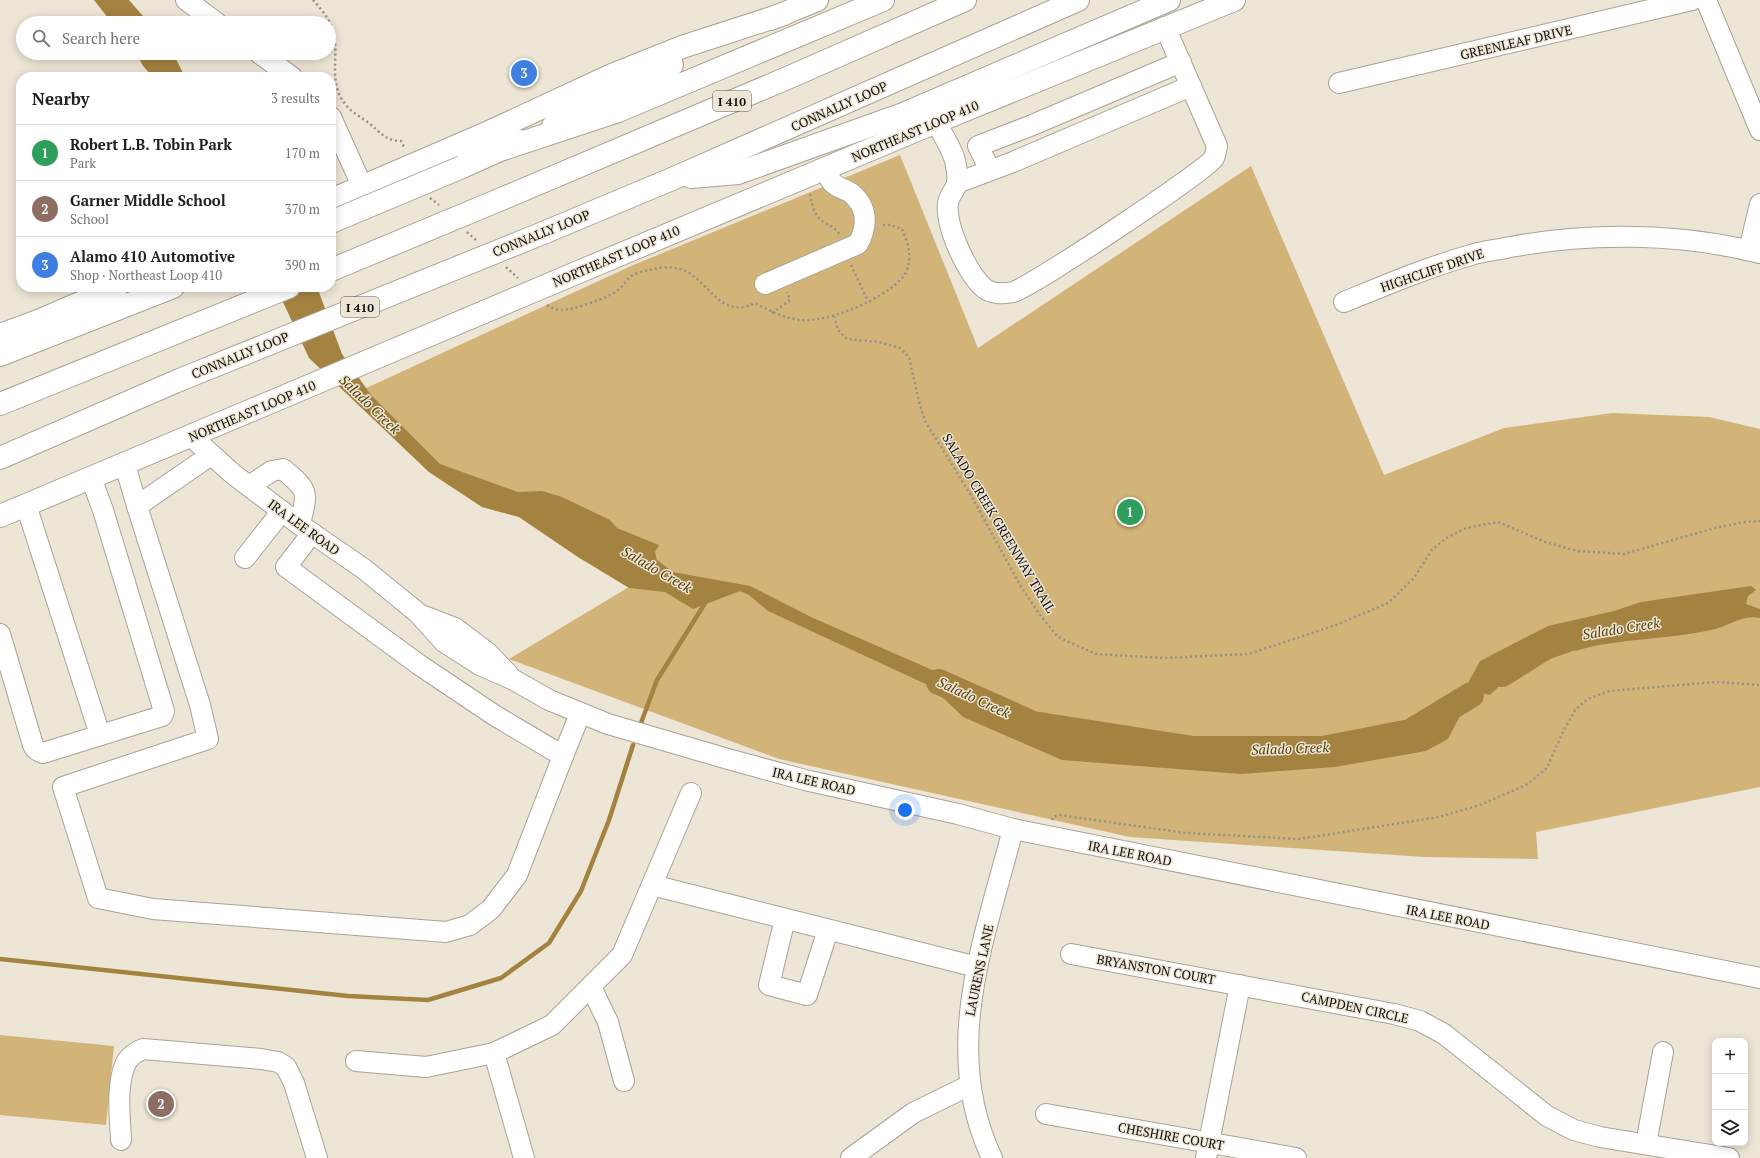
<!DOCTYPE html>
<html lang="en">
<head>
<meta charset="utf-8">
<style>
	body { margin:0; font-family:"PT Serif",serif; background:#f6f6f6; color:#202124 }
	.controls { position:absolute; right:12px; bottom:12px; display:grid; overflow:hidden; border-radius:8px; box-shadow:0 2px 10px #0003 }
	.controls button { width:36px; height:36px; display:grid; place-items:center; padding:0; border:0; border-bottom:1px solid #e0e0e0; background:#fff; color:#202124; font:20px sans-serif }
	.you { position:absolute; left:905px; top:810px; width:14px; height:14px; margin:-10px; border:3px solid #fff; border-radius:50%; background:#1a73e8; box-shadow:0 0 0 6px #1a73e833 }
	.badge { display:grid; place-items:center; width:26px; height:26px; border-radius:50%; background:#ea580c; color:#fff; font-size:13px; font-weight:700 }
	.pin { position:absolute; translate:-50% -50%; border:2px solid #fff; box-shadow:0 1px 4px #0006 }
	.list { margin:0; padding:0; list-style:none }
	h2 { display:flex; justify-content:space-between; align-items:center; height:52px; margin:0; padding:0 16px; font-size:17px }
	h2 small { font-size:13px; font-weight:400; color:#757577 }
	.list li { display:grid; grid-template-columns:26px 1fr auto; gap:12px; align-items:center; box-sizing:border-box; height:56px; padding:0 16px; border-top:1px solid #e0e0e0 }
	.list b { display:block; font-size:15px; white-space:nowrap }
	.list p { margin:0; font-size:13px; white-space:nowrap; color:#757577 }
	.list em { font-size:13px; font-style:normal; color:#757577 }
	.icon { flex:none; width:22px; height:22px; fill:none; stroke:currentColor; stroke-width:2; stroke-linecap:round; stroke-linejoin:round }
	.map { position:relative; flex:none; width:1760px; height:1158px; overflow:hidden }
	.search { position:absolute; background:#fff; box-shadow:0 2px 10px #0003; left:16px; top:16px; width:320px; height:44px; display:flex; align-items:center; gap:10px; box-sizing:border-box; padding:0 14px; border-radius:22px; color:#757577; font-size:15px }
	.panel { position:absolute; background:#fff; box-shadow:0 2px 10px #0003; left:16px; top:72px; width:320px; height:220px; border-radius:16px }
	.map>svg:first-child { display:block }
	.green { fill:#d2b479 }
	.water { fill:#a48340 }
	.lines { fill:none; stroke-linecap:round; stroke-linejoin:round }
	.stream { stroke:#a48340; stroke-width:4.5 }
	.river { stroke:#a48340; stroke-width:26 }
	.minor-casing { stroke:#aaa394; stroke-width:22 }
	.major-casing { stroke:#aaa394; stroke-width:24 }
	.highway-casing { stroke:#aaa394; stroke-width:24 }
	.path { stroke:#958f84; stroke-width:2.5; stroke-dasharray:2 3; stroke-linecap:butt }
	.minor { stroke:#fff; stroke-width:20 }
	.major { stroke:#fff; stroke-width:22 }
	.highway { stroke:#fff; stroke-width:22 }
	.major-bridge-casing { stroke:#aaa394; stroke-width:24; stroke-linecap:butt }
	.highway-bridge-casing { stroke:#aaa394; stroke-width:24; stroke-linecap:butt }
	.major-bridge { stroke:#fff; stroke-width:22 }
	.highway-bridge { stroke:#fff; stroke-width:22 }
	.labels { text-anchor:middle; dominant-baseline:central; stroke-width:3; stroke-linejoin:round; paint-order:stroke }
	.shield { fill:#ede5d6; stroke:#544f47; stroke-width:1 }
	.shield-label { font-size:12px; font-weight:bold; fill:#120f0a }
	.street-label { font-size:13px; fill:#120f0a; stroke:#ede5d6 }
	.water-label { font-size:14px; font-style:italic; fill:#553e05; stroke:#ede5d6 }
</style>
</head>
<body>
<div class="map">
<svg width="1760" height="1158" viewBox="0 0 1760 1158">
	<rect width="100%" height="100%" fill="#ede5d6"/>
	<!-- green -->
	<g class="green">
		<path d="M900 155 978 348 1251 166 1384 475 1504 428 1612 413 1709 417 1760 429V787L1536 832 1538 859 1424 857 1130 837 779 759 509 659 629 587 578 557 519 517 482 507 429 472 349 396 631 266Z"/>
		<path d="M0 1035 114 1046 106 1125 0 1115Z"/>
	</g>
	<!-- water -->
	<g class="water">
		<path d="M94 0H129L149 23H112Z"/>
		<path d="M136 53H173L185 77H153L143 66Z"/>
		<path d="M276 287H317L342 354 371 395 440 464 518 492 542 491 562 497 610 520 617 528 659 545 655 552 657 560 673 572 750 586 813 618 937 672 996 715 1016 724 1085 742 1144 748 1185 741 1275 753 1308 752 1416 737 1436 725 1443 703 1453 691 1468 683 1480 661 1548 626 1614 611 1641 602 1751 586 1756 590 1748 596 1746 604 1760 609V618C1742 614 1728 627 1711 630 1666 640 1618 638 1575 651L1578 642 1540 647 1490 695 1480 693 1476 704 1462 712 1448 739 1426 751 1335 767 1241 774 1062 760 963 717 932 687 768 611 749 595 740 591 693 609 665 592 629 588 578 557 519 517 482 507 429 472 309 358Z"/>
	</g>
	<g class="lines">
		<!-- stream -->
		<g class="stream">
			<path d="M641 723 657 680 707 600"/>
			<path d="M0 959 348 996 428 1000 501 978 549 943 581 891 609 820 633 745"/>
		</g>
		<!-- river -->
		<g class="river">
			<path d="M1502 674 1545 647 1579 635"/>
			<path d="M939 682 1033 724 1193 749H1323L1410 732 1471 695"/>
		</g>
		<defs>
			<g id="minor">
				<path d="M186 0 217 23"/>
				<path d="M1706 0 1760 130"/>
				<path d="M259 53 292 77"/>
				<path d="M1339 83 1692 0"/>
				<path d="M331 117 362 186"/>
				<path d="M936 122C942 134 955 153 956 166 957 171 958 179 957 184 955 190 949 196 948 203 945 226 967 273 984 288 991 294 1004 294 1013 292 1031 287 1206 171 1214 158 1216 154 1216 149 1217 146L1165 27"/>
				<path d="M990 170 978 146 1030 126 1181 62"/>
				<path d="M957 183 1013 162 1191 86"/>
				<path d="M1749 250 1760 204"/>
				<path d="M765 284 858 244C868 226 868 207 851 193 845 189 837 188 832 182 829 178 827 173 825 168"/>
				<path d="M1344 302C1386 285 1428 267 1471 255 1484 251 1497 250 1510 247 1591 232 1680 233 1760 253"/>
				<path d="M192 437 233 474 300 525 364 569 418 613 444 642 480 665 514 680 549 700 608 724 728 759 805 780 958 814 1013 829 1760 978"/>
				<path d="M125 465 137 506 211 455"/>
				<path d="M249 486 272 471 283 469C309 491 308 491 300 524"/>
				<path d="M26 505 100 735"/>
				<path d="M137 506 200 705 208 739 63 787 98 898 153 909 446 932 470 925 491 909 517 875 563 756 494 715 418 664 286 567 312 533"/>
				<path d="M245 558 282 511"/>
				<path d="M424 616 455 628 488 653 508 674"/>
				<path d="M0 634 33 745C35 750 38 751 43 753L162 716 164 711 103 510 91 478"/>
				<path d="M563 756 580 714"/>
				<path d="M652 885 977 967"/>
				<path d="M785 919 769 985 807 995 828 930"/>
				<path d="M1071 954 1394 1014 1420 1021 1444 1034 1547 1116 1574 1130 1600 1137 1729 1158"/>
				<path d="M591 987 608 1022 624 1081"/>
				<path d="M356 1061 426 1067 494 1053"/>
				<path d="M1046 1114 1296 1158"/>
				<path d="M121 1140C120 1116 116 1088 125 1065 128 1057 136 1052 143 1049L261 1059 278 1062 286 1067 294 1083 317 1158"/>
				<path d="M1646 1144 1663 1052"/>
				<path d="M524 1158 494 1053 552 1025 622 955 691 793"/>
				<path d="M851 1158 913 1113 970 1085"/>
				<path d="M992 1158C940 1048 985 939 1013 829"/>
				<path d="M1206 1158 1240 985"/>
			</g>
			<g id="major">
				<path d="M770 19 817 0"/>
				<path d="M553 126 672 65"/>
				<path d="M462 167 520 141"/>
				<path d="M331 200 489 132 612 75 682 47 784 14"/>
				<path d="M588 268 936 122 1234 0"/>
				<path d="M0 335 38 321 117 287"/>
				<path d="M0 355 173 287"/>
				<path d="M0 516 252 410"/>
			</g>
			<g id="highway">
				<path d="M503 149 618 111 883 0"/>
				<path d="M691 177 738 173 903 114 1169 0"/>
				<path d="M499 200 792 76 965 0"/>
				<path d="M543 233 672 179 1078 0"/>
				<path d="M0 404 289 287"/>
				<path d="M0 458 177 381"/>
			</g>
		</defs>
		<!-- minor casing -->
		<use href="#minor" class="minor-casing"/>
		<!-- major casing -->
		<use href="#major" class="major-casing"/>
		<!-- highway casing -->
		<use href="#highway" class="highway-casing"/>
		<!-- path -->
		<g class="path">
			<path d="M313 0C321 9 330 19 333 31 340 56 327 83 346 105 352 113 363 118 370 124 381 133 386 141 401 141L405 149"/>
			<path d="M810 194C812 205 814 217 825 223 833 228 834 226 840 235"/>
			<path d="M430 198 439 205"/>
			<path d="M467 232 477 241"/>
			<path d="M851 265 868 301"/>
			<path d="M506 267 518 278"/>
			<path d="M547 305C552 308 556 310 561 310 573 310 609 298 618 290 624 286 626 279 633 275 641 271 650 270 659 268 667 267 675 267 683 270 708 279 720 321 755 303 770 311 783 318 800 320 828 323 884 299 902 278 914 265 909 243 902 229L890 225H881"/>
			<path d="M772 313 790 300 787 292"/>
			<path d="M834 316 838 330 847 339 879 342 900 348 909 357 919 402 925 421 972 497 1020 585 1040 615 1058 637 1096 654 1164 658 1248 654 1336 625 1388 603 1413 579 1432 550 1446 538 1466 528 1498 522 1545 542 1578 551 1624 554 1715 528 1745 522 1760 521"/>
			<path d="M1052 820 1053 817 1059 815 1186 833 1299 839 1439 817 1480 805 1526 785 1547 768 1563 732 1575 710 1588 699 1609 691 1716 682 1760 685"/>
		</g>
		<!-- minor -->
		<use href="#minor" class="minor"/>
		<!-- major -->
		<use href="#major" class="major"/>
		<!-- highway -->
		<use href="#highway" class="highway"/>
		<defs>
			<g id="major-bridge">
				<path d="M331 222 462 167"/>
				<path d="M252 410 588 268"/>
			</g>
			<g id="highway-bridge">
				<path d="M331 270 499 200"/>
				<path d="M177 381 543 233"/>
			</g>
		</defs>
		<!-- major-bridge casing -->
		<use href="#major-bridge" class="major-bridge-casing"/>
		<!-- highway-bridge casing -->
		<use href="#highway-bridge" class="highway-bridge-casing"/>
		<!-- major-bridge -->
		<use href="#major-bridge" class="major-bridge"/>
		<!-- highway-bridge -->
		<use href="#highway-bridge" class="highway-bridge"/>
	</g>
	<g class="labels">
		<!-- shield labels -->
		<g class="shield">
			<rect x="713" y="91" width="38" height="20" rx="3"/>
			<rect x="341" y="297" width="38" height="20" rx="3"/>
		</g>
		<g class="shield-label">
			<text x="732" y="101">I 410</text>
			<text x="360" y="307">I 410</text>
		</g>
		<!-- street labels -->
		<g class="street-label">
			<text transform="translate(1516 42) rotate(-13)">GREENLEAF DRIVE</text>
			<text transform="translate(839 106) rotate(-24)">CONNALLY LOOP</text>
			<text transform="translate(915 131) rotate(-23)">NORTHEAST LOOP 410</text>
			<text transform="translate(541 233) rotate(-22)">CONNALLY LOOP</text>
			<text transform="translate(616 256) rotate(-23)">NORTHEAST LOOP 410</text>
			<text transform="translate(1432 270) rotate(-19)">HIGHCLIFF DRIVE</text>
			<text transform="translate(240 355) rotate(-22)">CONNALLY LOOP</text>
			<text transform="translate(252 411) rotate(-23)">NORTHEAST LOOP 410</text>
			<text transform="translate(999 523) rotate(59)">SALADO CREEK GREENWAY TRAIL</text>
			<text transform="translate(304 527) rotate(36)">IRA LEE ROAD</text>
			<text transform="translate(814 781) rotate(13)">IRA LEE ROAD</text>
			<text transform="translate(1130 853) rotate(11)">IRA LEE ROAD</text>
			<text transform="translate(1448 917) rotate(11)">IRA LEE ROAD</text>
			<text transform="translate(1156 969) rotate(10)">BRYANSTON COURT</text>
			<text transform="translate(979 970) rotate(-78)">LAURENS LANE</text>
			<text transform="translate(1355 1007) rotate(12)">CAMPDEN CIRCLE</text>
			<text transform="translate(1171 1136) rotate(10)">CHESHIRE COURT</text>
		</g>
		<!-- water labels -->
		<g class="water-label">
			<text transform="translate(370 404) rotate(44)">Salado Creek</text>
			<text transform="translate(657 569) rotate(30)">Salado Creek</text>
			<text transform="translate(1621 628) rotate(-9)">Salado Creek</text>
			<text transform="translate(974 697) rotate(25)">Salado Creek</text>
			<text transform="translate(1290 748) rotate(-2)">Salado Creek</text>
		</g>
	</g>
</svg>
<div class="controls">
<button>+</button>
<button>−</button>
<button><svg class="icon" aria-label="layers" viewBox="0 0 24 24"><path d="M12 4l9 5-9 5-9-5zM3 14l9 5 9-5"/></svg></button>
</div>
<div class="you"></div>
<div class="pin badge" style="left:1130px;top:512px;background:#2e9e5b">1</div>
<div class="pin badge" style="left:161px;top:1104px;background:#8d6e63">2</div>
<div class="pin badge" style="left:524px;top:73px;background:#3f7fe0">3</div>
<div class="search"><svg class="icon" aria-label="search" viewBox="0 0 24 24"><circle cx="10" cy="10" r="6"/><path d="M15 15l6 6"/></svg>Search here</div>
<section class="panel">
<h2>Nearby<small>3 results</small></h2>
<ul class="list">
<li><span class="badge" style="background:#2e9e5b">1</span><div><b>Robert L.B. Tobin Park</b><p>Park</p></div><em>170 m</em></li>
<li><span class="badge" style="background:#8d6e63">2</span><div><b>Garner Middle School</b><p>School</p></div><em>370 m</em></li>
<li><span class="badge" style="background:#3f7fe0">3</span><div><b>Alamo 410 Automotive</b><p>Shop · Northeast Loop 410</p></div><em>390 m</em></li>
</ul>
</section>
</div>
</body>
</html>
